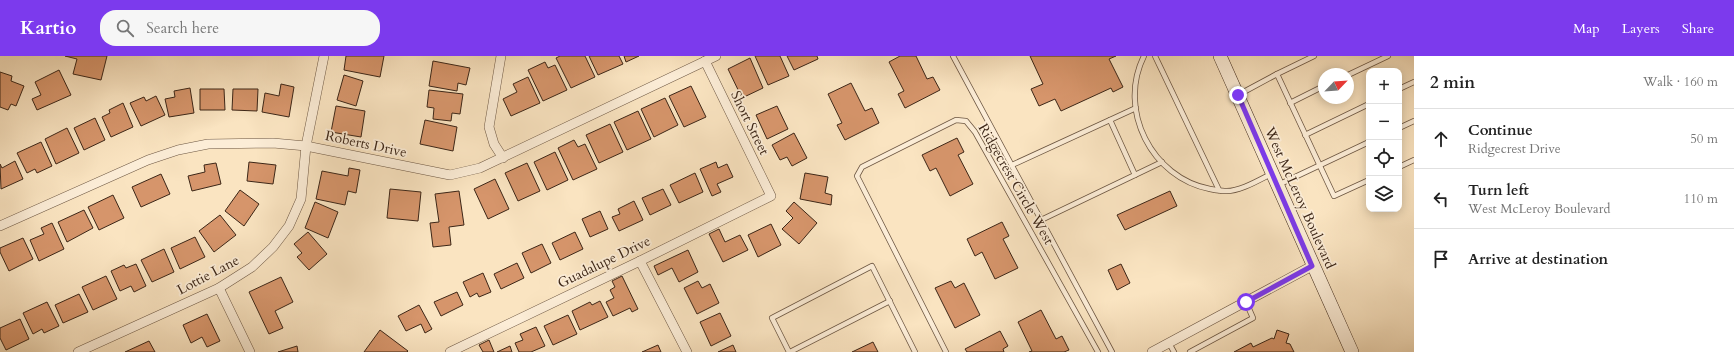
<!DOCTYPE html>
<html lang="en">
<head>
<meta charset="utf-8">
<style>
	body { margin:0; font-family:Cardo,serif; background:#f6f6f6; color:#222 }
	.controls { position:absolute; right:12px; top:12px; display:grid; overflow:hidden; border-radius:8px; box-shadow:0 2px 10px #0003 }
	.controls button { width:36px; height:36px; display:grid; place-items:center; padding:0; border:0; border-bottom:1px solid #e0e0e0; background:#fff; color:#222; font:20px sans-serif }
	.compass { position:absolute; left:1318px; top:12px; width:36px; height:36px; border-radius:50%; background:#fff; box-shadow:0 2px 10px #0003; rotate:65deg }
	.stop { position:absolute; width:12px; height:12px; margin:-9px; border:3px solid #7c3aed; border-radius:50%; background:#fff }
	.stop.end { background:#7c3aed; border-color:#fff; box-shadow:0 1px 4px #0008 }
	.list { margin:0; padding:0; list-style:none }
	h2 { display:flex; justify-content:space-between; align-items:center; height:52px; margin:0; padding:0 16px; font-size:17px }
	h2 small { font-size:13px; font-weight:400; color:#767676 }
	.list li { display:grid; grid-template-columns:26px 1fr auto; gap:12px; align-items:center; box-sizing:border-box; height:60px; padding:0 16px; border-top:1px solid #e0e0e0 }
	.list b { display:block; font-size:15px; white-space:nowrap }
	.list p { margin:0; font-size:13px; white-space:nowrap; color:#767676 }
	.list em { font-size:13px; font-style:normal; color:#767676 }
	.icon { flex:none; width:22px; height:22px; fill:none; stroke:currentColor; stroke-width:2; stroke-linecap:round; stroke-linejoin:round }
	.map { position:relative; flex:none; width:1414px; height:296px; overflow:hidden }
	header { display:flex; align-items:center; gap:24px; box-sizing:border-box; height:56px; padding:0 20px; background:#7c3aed; color:#fff }
	header strong { font-size:19px }
	nav { display:flex; gap:22px; margin-inline-start:auto; font-size:14px }
	.search { width:280px; height:36px; background:#f6f6f6; display:flex; align-items:center; gap:10px; box-sizing:border-box; padding:0 14px; border-radius:16px; color:#767676; font-size:15px }
	main { display:flex }
	aside { flex:1; background:#fff }
	.map>svg:first-child { display:block }
	.building { fill:#d6956b; stroke:#3c2617 }
	.lines { fill:none; stroke-linecap:round; stroke-linejoin:round }
	.service-casing { stroke:#6c5642; stroke-width:6 }
	.minor-casing { stroke:#6c5642; stroke-width:10 }
	.secondary-casing { stroke:#3c2617; stroke-width:14 }
	.service { stroke:#fcedd7; stroke-width:4.5 }
	.minor { stroke:#fcedd7; stroke-width:9 }
	.secondary { stroke:#fcedd7; stroke-width:13 }
	.route { stroke:#7c3aed; stroke-width:5 }
	.labels { text-anchor:middle; dominant-baseline:central; stroke-width:3.5; stroke-linejoin:round; paint-order:stroke }
	.street-label { font-size:14px; fill:#3c2617; stroke:#fcedd7 }
</style>
</head>
<body>
<header>
<strong>Kartio</strong>
<div class="search"><svg class="icon" aria-label="search" viewBox="0 0 24 24"><circle cx="10" cy="10" r="6"/><path d="M15 15l6 6"/></svg>Search here</div>
<nav><a>Map</a><a>Layers</a><a>Share</a></nav>
</header>
<main>
<div class="map">
<svg width="1414" height="296" viewBox="0 0 1414 296">
	<rect width="100%" height="100%" fill="#fae4c1"/>
	<filter id="stains"><feTurbulence type="fractalNoise" baseFrequency=".005" numOctaves="4"/><feColorMatrix values="0 0 0 0 .2 0 0 0 0 .09 0 0 0 0 .02 0 0 0 .5 -.17"/></filter>
	<radialGradient id="worn" r=".72"><stop offset=".6" stop-color="#630" stop-opacity="0"/><stop offset="1" stop-color="#630" stop-opacity=".3"/></radialGradient>
	<!-- building -->
	<g class="building">
		<path d="M65 0H107L101 24 73 18 77 3Z"/>
		<path d="M346 0H384L380 21 344 14Z"/>
		<path d="M560 0H585L595 21 571 32 556 2Z"/>
		<path d="M589 0H619L623 8 598 19Z"/>
		<path d="M624 0H639L626 6Z"/>
		<path d="M755 0H780L789 20 768 29Z"/>
		<path d="M787 0H817L818 3 794 14Z"/>
		<path d="M900 0H916L927 23 933 21 940 34 905 52 898 38 904 35 889 6Z"/>
		<path d="M1030 0H1116L1109 3 1123 31 1113 36 1111 32 1061 55 1055 43 1039 50 1031 33 1043 28Z"/>
		<path d="M750 2 763 32 742 42 728 13Z"/>
		<path d="M433 5 470 12 466 29 458 27 457 35 429 30Z"/>
		<path d="M545 6 548 12 555 9 567 34 543 45 528 14Z"/>
		<path d="M59 14 71 39 37 54 32 43 41 39 35 26Z"/>
		<path d="M0 16 12 20 11 25 24 30 16 50 11 48 8 54 0 51Z"/>
		<path d="M344 19 363 25 356 50 337 44Z"/>
		<path d="M528 21 540 47 511 60 503 43 517 36 513 28Z"/>
		<path d="M851 27 865 55 872 52 879 67 845 84 837 69 842 67 828 38Z"/>
		<path d="M281 28 294 31 289 61 262 56 265 37 279 40Z"/>
		<path d="M691 30 706 61 684 71 669 40Z"/>
		<path d="M190 32 194 57 169 61 165 43 175 41 174 35Z"/>
		<path d="M200 33H224L225 54H200Z"/>
		<path d="M233 33H258L257 55 232 54Z"/>
		<path d="M429 34 463 38 460 58 452 57 451 65 433 63 434 52 427 51Z"/>
		<path d="M156 40 165 59 141 70 130 47 144 41 146 45Z"/>
		<path d="M665 42 678 69 654 81 641 53Z"/>
		<path d="M123 47 133 71 111 81 102 61 110 57 109 54Z"/>
		<path d="M336 50 365 55 361 81 331 76Z"/>
		<path d="M777 50 788 73 767 83 756 59Z"/>
		<path d="M638 55 651 83 627 94 614 66Z"/>
		<path d="M95 62 105 84 84 94 74 72Z"/>
		<path d="M425 64 457 71 453 95 420 88Z"/>
		<path d="M610 68 623 96 599 107 586 79Z"/>
		<path d="M67 72 79 97 56 108 45 83Z"/>
		<path d="M794 77 807 102 792 110 787 101 780 104 772 89Z"/>
		<path d="M957 82 964 96 958 99 973 128 950 140 936 112 930 115 922 99Z"/>
		<path d="M574 84 578 91 585 88 597 113 573 124 558 92Z"/>
		<path d="M41 86 52 110 37 117 35 113 27 117 17 97Z"/>
		<path d="M555 96 568 124 547 134 534 106Z"/>
		<path d="M15 105 23 123 1 133 0 108 2 112Z"/>
		<path d="M249 106 276 109 273 128 247 125Z"/>
		<path d="M716 106 718 112 727 108 733 121 717 128 721 136 712 140 700 113Z"/>
		<path d="M216 107 221 128 192 135 188 120 205 116 204 109Z"/>
		<path d="M527 107 540 135 518 145 505 117Z"/>
		<path d="M349 112 360 114 356 137 348 135 345 149 316 143 322 115 348 120Z"/>
		<path d="M695 117 703 136 679 147 670 129Z"/>
		<path d="M805 117 828 121 825 137 832 139 831 149 800 143Z"/>
		<path d="M161 118 170 138 141 151 132 131Z"/>
		<path d="M495 123 509 153 488 163 474 133Z"/>
		<path d="M390 133 421 136 418 165 387 162Z"/>
		<path d="M663 133 671 149 650 159 642 142Z"/>
		<path d="M240 134 259 148 244 170 225 155Z"/>
		<path d="M459 135 464 169 449 171 451 189 433 191 430 167 439 166 435 138Z"/>
		<path d="M1170 135 1177 150 1125 174 1117 159Z"/>
		<path d="M113 139 124 162 99 174 88 151Z"/>
		<path d="M634 145 643 164 619 175 612 161 620 158 618 153Z"/>
		<path d="M315 146 338 156 328 182 305 172Z"/>
		<path d="M794 146 817 167 799 188 782 173 793 162 786 155Z"/>
		<path d="M84 154 93 172 67 186 58 166Z"/>
		<path d="M600 155 608 173 590 181 582 163Z"/>
		<path d="M220 159 236 179 214 196 199 175Z"/>
		<path d="M1002 166 1009 180 1003 183 1018 212 995 223 982 196 975 200 967 183Z"/>
		<path d="M52 167 64 193 39 205 30 184 44 178 41 172Z"/>
		<path d="M771 168 781 189 758 201 748 179Z"/>
		<path d="M719 173 725 186 740 179 748 194 723 206 709 178Z"/>
		<path d="M308 176 327 198 309 214 297 201 302 197 294 188Z"/>
		<path d="M575 176 583 193 560 204 552 187Z"/>
		<path d="M195 181 205 201 180 213 171 192Z"/>
		<path d="M23 182 33 203 9 215 0 196V192Z"/>
		<path d="M542 188 551 207 531 217 522 197Z"/>
		<path d="M164 193 174 216 152 226 141 204Z"/>
		<path d="M688 194 698 216 679 226 672 212 658 219 654 210Z"/>
		<path d="M517 207 524 222 501 233 494 218Z"/>
		<path d="M136 208 146 230 134 236 131 230 120 235 111 215 124 209 126 212Z"/>
		<path d="M1121 208 1130 227 1117 234 1108 214Z"/>
		<path d="M483 217 491 236 479 241 477 237 470 241 463 226Z"/>
		<path d="M106 220 117 243 93 254 82 231Z"/>
		<path d="M622 220 638 253 632 256 630 252 613 260 606 246 614 242 610 234 615 231 612 225Z"/>
		<path d="M281 221 293 246 275 255 283 272 269 278 249 236Z"/>
		<path d="M698 225 702 232 710 228 719 247 697 258 684 232Z"/>
		<path d="M951 225 955 232 964 227 980 259 955 272 935 232Z"/>
		<path d="M457 236 463 249 441 260 434 246Z"/>
		<path d="M79 238 88 256 63 267 55 249Z"/>
		<path d="M600 245 608 261 580 274 572 255 590 246 592 249Z"/>
		<path d="M47 246 59 270 44 277 42 273 33 278 23 257Z"/>
		<path d="M419 249 432 273 425 277 421 268 406 275 398 260Z"/>
		<path d="M1041 254 1056 283 1062 280 1069 294 1064 296H1029L1032 295 1018 266Z"/>
		<path d="M720 257 731 280 711 290 700 266Z"/>
		<path d="M207 258 220 285 207 291 202 281 191 287 183 269Z"/>
		<path d="M568 259 577 278 553 289 544 270Z"/>
		<path d="M20 263 29 283 6 294 0 282V272Z"/>
		<path d="M536 271 545 290 531 296H519L515 287 523 284 520 278Z"/>
		<path d="M380 274 408 295 407 296H364Z"/>
		<path d="M1277 274 1289 278 1286 287 1290 288 1294 296H1234L1251 287 1253 291 1272 282 1274 283Z"/>
		<path d="M1000 275 1008 290 1003 293 1004 296H967L965 293Z"/>
		<path d="M489 284 494 296H483L479 289Z"/>
		<path d="M149 285 155 296H125Z"/>
		<path d="M873 286 878 296H852Z"/>
		<path d="M658 289 661 296H642Z"/>
		<path d="M733 289 736 296H718Z"/>
		<path d="M297 290 298 296H278Z"/>
		<path d="M510 290 512 296H497Z"/>
	</g>
	<g class="lines">
		<defs>
			<g id="service">
				<path d="M953 0 1112 296"/>
				<path d="M1144 0C1117 54 1152 122 1210 133 1215 134 1221 135 1225 135 1239 136 1259 124 1271 118"/>
				<path d="M1155 0 1219 134"/>
				<path d="M1314 0 1277 18 1334 140 1369 124"/>
				<path d="M1348 19 1388 0"/>
				<path d="M1399 33 1414 26"/>
				<path d="M1238 39 1277 18"/>
				<path d="M1290 47 1324 30"/>
				<path d="M1110 64 1135 119"/>
				<path d="M1399 72 1414 65"/>
				<path d="M1305 79 1369 48"/>
				<path d="M1012 109 1136 52"/>
				<path d="M1399 111 1414 104"/>
				<path d="M1278 129 1369 86"/>
				<path d="M1041 164 1162 106"/>
				<path d="M1169 287 1174 296"/>
				<path d="M789 296 772 262 872 210 915 296"/>
				<path d="M790 296 890 245"/>
				<path d="M946 296 857 120 862 111 956 64 966 65 975 76 1098 296"/>
				<path d="M1190 296 1253 262 1246 246"/>
			</g>
			<g id="minor">
				<path d="M501 0 489 71 494 88 503 102"/>
				<path d="M0 170 148 104 178 94 208 88 273 87 306 90 450 119 480 112 716 0"/>
				<path d="M640 205 687 296"/>
				<path d="M219 232 250 296"/>
				<path d="M78 296 219 232 252 211 273 191 289 170 301 143 306 90 324 0"/>
				<path d="M450 296 640 205 771 140 705 5"/>
				<path d="M1152 296 1312 210"/>
			</g>
			<path id="secondary" d="M1220 0 1352 296"/>
		</defs>
		<!-- service casing -->
		<use href="#service" class="service-casing"/>
		<!-- minor casing -->
		<use href="#minor" class="minor-casing"/>
		<!-- secondary casing -->
		<use href="#secondary" class="secondary-casing"/>
		<!-- service -->
		<use href="#service" class="service"/>
		<!-- minor -->
		<use href="#minor" class="minor"/>
		<!-- secondary -->
		<use href="#secondary" class="secondary"/>
	</g>
	<g class="lines">
		<!-- route -->
		<path class="route" d="M1238 39 1312 210 1246 246"/>
	</g>
	<g class="labels">
		<!-- street labels -->
		<g class="street-label">
			<text transform="translate(750 67) rotate(64)">Short Street</text>
			<text transform="translate(366 88) rotate(12)">Roberts Drive</text>
			<text transform="translate(1016 128) rotate(60)">Ridgecrest Circle West</text>
			<text transform="translate(1300 142) rotate(66)">West McLeroy Boulevard</text>
			<text transform="translate(604 206) rotate(-26)">Guadalupe Drive</text>
			<text transform="translate(208 219) rotate(-28)">Lottie Lane</text>
		</g>
	</g>
	<rect width="100%" height="100%" filter="url(#stains)"/>
	<rect width="100%" height="100%" fill="url(#worn)"/>
</svg>
<div class="controls">
<button>+</button>
<button>−</button>
<button><svg class="icon" aria-label="locate" viewBox="0 0 24 24"><circle cx="12" cy="12" r="6"/><path d="M12 2v4M12 18v4M2 12h4M18 12h4"/></svg></button>
<button><svg class="icon" aria-label="layers" viewBox="0 0 24 24"><path d="M12 4l9 5-9 5-9-5zM3 14l9 5 9-5"/></svg></button>
</div>
<svg class="compass" viewBox="-18 -18 36 36"><path d="M0-13l5 13h-10z" fill="#e53935"/><path d="M0 13l5-13h-10z" fill="#767676"/></svg>
<div class="stop" style="left:1246px;top:246px"></div>
<div class="stop end" style="left:1238px;top:39px"></div>
</div>
<aside>
<h2>2 min<small>Walk · 160 m</small></h2>
<ul class="list">
<li><svg class="icon" aria-label="ahead" viewBox="0 0 24 24"><path d="M12 20V5M6 11l6-6 6 6"/></svg><div><b>Continue</b><p>Ridgecrest Drive</p></div><em>50 m</em></li>
<li><svg class="icon" aria-label="left" viewBox="0 0 24 24"><path d="M17 20v-9H6M10 6l-5 5 5 5"/></svg><div><b>Turn left</b><p>West McLeroy Boulevard</p></div><em>110 m</em></li>
<li><svg class="icon" aria-label="arrive" viewBox="0 0 24 24"><path d="M6 21V4h12l-3 4 3 4H6"/></svg><div><b>Arrive at destination</b></div></li>
</ul>
</aside>
</main>
</body>
</html>
